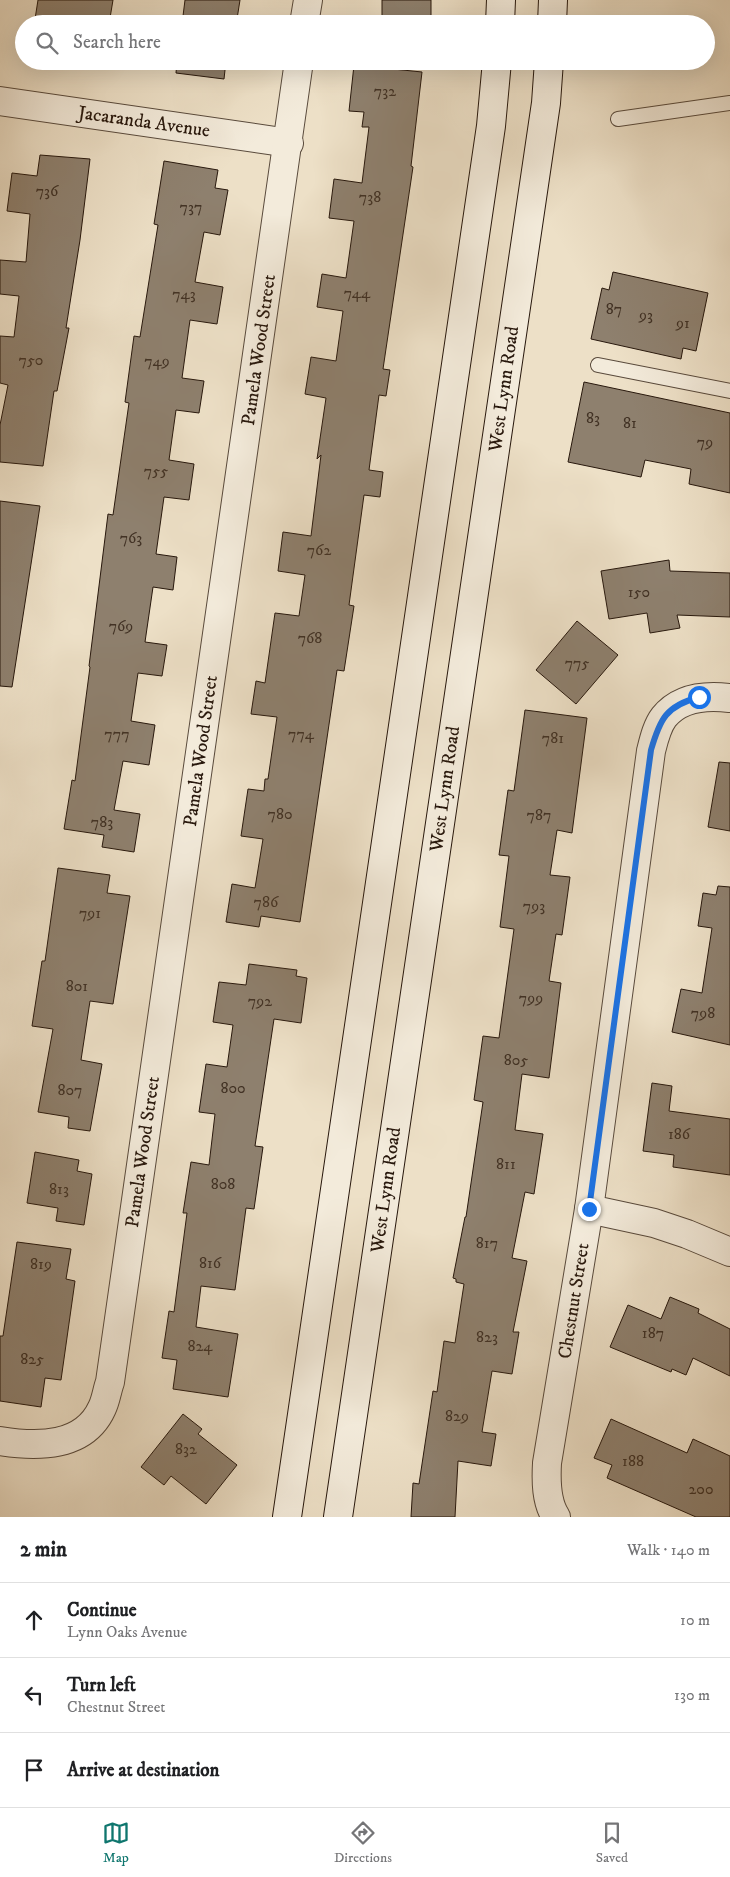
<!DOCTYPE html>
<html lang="en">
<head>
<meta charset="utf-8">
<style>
	body { margin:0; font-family:"IM FELL DW Pica",serif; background:#f2f2f2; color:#202124 }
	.stop { position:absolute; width:15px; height:15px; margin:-11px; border:4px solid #1a73e8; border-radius:50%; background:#fff }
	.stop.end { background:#1a73e8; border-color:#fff; box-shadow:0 1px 5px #0008 }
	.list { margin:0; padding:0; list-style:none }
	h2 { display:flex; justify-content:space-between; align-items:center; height:65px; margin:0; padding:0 20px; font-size:21px }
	h2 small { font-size:16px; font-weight:400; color:#757577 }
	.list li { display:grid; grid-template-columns:32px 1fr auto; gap:15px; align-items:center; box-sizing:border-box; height:75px; padding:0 20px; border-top:1px solid #e0e0e0 }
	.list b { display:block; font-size:19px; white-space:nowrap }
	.list p { margin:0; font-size:16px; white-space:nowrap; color:#757577 }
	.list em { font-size:16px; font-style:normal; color:#757577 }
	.icon { flex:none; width:28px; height:28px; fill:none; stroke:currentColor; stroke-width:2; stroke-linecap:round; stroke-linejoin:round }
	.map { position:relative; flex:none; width:730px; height:1517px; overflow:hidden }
	.search { position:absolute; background:#fff; box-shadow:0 5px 20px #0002; left:15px; right:15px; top:15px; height:55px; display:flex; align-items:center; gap:12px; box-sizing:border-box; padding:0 18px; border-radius:28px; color:#757577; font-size:19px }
	.sheet { height:290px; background:#fff }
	nav { display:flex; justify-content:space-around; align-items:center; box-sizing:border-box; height:70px; border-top:1px solid #e0e0e0; background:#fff; font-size:14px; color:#757577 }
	nav a { display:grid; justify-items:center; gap:2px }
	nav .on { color:#0f766e }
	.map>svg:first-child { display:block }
	.building { fill:#8e806e; stroke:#28180d }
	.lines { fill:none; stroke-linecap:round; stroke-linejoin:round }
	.service-casing { stroke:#594a3c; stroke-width:16 }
	.minor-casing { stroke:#594a3c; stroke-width:30 }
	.secondary-casing { stroke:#28180d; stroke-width:30 }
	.service { stroke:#f3ebdb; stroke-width:14 }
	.minor { stroke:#f3ebdb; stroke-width:28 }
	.secondary { stroke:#f3ebdb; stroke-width:28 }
	.route { stroke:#1a73e8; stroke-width:6 }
	.labels { text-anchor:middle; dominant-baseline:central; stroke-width:5; stroke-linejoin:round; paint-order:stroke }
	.number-label { font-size:16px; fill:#423225 }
	.street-label { font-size:19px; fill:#28180d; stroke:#f3ebdb }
</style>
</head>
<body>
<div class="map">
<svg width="730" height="1517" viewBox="0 0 730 1517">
	<rect width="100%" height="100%" fill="#ede0c7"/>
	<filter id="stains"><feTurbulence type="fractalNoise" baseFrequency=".004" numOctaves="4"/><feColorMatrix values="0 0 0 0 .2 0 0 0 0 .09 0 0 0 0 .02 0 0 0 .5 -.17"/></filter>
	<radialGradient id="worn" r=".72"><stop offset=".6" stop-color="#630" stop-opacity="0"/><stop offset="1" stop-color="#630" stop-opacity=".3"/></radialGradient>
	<!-- building -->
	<g class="building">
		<path d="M38 0H113L109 24H56V22L35 19Z"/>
		<path d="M185 0H240L237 19 258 22V24H182Z"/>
		<rect x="382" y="0" width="49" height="24"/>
		<path d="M177 61H226L224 79 176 73Z"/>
		<path d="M354 65 422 72 411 166 413 167 383 369 390 370 386 396 379 395 369 470 383 472 380 497 364 495 349 605 354 606 344 671 337 670 300 922 261 916 259 927 226 922 232 884 255 888 263 839 241 836 248 789 264 791 265 779H268L277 717 251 714 256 681 265 683 275 613 299 616 305 575 278 571 283 532 311 536 321 455 317 459 326 398 305 394 311 357 336 361 343 311 317 307 322 274 346 278 354 221 329 218 334 179 362 183 369 127H362L364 112 349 111Z"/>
		<path d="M40 155 90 159 80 240 66 328H69L57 391H54L43 466 0 462V425L8 385 0 383V336L14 337 19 296 0 294V260L26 262 30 214 7 211 12 173 37 176Z"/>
		<path d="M164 161 218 170 215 188 228 190 220 235 204 232 195 282 223 287 217 324 190 320 182 378 204 381 199 413 176 410 169 460 194 464 189 500 164 497 156 554 177 557 173 590 153 587 145 642 167 645 162 676 138 673 131 721 155 725 149 765 123 761 114 810 140 814 134 852 102 847 104 835 64 829 72 780 75 781 90 667 89 666 108 514 113 515 129 403 125 402 134 336 140 337 158 225 154 224Z"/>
		<path d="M613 272 708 293 696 351 683 348 681 359 591 339 602 288 609 290Z"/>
		<path d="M584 382 730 413V493L689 484 691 469 645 460 641 477 568 462Z"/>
		<path d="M0 501 40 506 12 687 0 686Z"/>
		<path d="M669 560 670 571 730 573V617L677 615 680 628 650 633 647 613 609 619 601 571Z"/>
		<path d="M577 621 618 655 576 704 536 670Z"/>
		<path d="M525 710 587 718 572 833 557 830 550 875 570 877 562 935 556 934 549 981 561 983 549 1078 522 1074 515 1130 543 1134 534 1194 525 1192 512 1258 527 1261 513 1332H519L512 1374 492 1371 482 1432 496 1434 491 1466 458 1461 455 1517H411L413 1483 419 1484 433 1391 437 1392 444 1341 455 1343 464 1284 456 1282V1279L453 1278 465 1217H466L483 1102 474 1100 483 1036 499 1038 514 929 500 927 509 856 499 855 508 790 514 791Z"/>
		<path d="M719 762 730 763V831L708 827Z"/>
		<path d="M58 868 110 875 107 893 130 896 113 1004 90 1001 81 1060 102 1064 90 1131 68 1128 69 1117 38 1112 53 1029 32 1026 42 961H45Z"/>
		<path d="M718 886 730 887V1045L672 1032 681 989 702 993 712 928 698 926 703 893 716 895Z"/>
		<path d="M249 964 297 970 296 976 307 978 301 1023 274 1019 255 1146 263 1147 254 1209 246 1208 235 1290 201 1286 196 1327 238 1334 228 1397 173 1389 177 1360 162 1358 169 1311 174 1312 187 1213H183L191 1162 209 1165 215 1114 199 1112 206 1064 227 1067 233 1025 213 1022 219 982 246 985Z"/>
		<path d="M652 1083 672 1086 669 1111 730 1119V1175L673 1167 674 1155 643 1151Z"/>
		<path d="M35 1152 79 1160 77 1171 92 1174 84 1225 56 1221 58 1208 27 1203Z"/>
		<path d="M17 1242 71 1249 66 1279 75 1281 61 1380 45 1378 41 1407 0 1401V1336H3Z"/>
		<path d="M670 1297 699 1309 698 1313 730 1329V1376L693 1358 686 1375 672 1369 671 1372 610 1347 628 1305 661 1319Z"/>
		<path d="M183 1414 202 1429 198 1434 237 1465 206 1504 171 1476 164 1485 141 1467Z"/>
		<path d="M611 1419 687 1453 693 1439 730 1456V1517H696L607 1478 612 1465 594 1458Z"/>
	</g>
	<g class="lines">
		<defs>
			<g id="service">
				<path d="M618 119 730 103"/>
				<path d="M598 365 730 391"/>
			</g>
			<g id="minor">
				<path d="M304 24 308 0"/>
				<path d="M0 101 289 143"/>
				<path d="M589 1209 654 1223 687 1234 730 1252"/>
				<path d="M0 1441C37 1447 84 1448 102 1408 106 1400 107 1390 110 1382L299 61"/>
				<path d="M556 1517C546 1502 546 1481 547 1463L589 1209 651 751C654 739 657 726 664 717 680 697 706 695 730 698"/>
			</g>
			<g id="secondary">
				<path d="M500 24 501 0"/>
				<path d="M552 24 553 0"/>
				<path d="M287 1517 491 126 497 61"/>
				<path d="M338 1517 546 103 549 61"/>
			</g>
		</defs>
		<!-- service casing -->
		<use href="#service" class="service-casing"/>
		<!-- minor casing -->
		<use href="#minor" class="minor-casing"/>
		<!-- secondary casing -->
		<use href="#secondary" class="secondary-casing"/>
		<!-- service -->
		<use href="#service" class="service"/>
		<!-- minor -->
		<use href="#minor" class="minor"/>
		<!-- secondary -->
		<use href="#secondary" class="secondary"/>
	</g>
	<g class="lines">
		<!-- route -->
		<path class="route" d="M589 1209 651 750C660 719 666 706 699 697"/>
	</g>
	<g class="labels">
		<!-- number labels -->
		<g class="number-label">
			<text x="385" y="91">732</text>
			<text x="47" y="191">736</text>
			<text x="370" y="197">738</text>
			<text x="191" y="207">737</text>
			<text x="357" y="293">744</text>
			<text x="184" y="294">743</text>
			<text x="614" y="309">87</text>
			<text x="646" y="315">93</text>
			<text x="683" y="323">91</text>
			<text x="31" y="360">750</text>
			<text x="157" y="361">749</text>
			<text x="593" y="418">83</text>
			<text x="630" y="423">81</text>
			<text x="705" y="442">79</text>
			<text x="156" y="471">755</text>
			<text x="131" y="538">763</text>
			<text x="319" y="550">762</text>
			<text x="639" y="592">150</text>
			<text x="121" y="626">769</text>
			<text x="310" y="638">768</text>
			<text x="577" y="663">775</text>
			<text x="117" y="734">777</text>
			<text x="301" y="734">774</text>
			<text x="553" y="738">781</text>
			<text x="280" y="814">780</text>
			<text x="539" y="815">787</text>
			<text x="102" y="822">783</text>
			<text x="266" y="902">786</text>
			<text x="534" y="906">793</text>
			<text x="90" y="913">791</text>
			<text x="77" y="986">801</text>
			<text x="531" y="998">799</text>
			<text x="260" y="1001">792</text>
			<text x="703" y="1013">798</text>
			<text x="516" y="1060">805</text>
			<text x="233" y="1088">800</text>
			<text x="70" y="1090">807</text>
			<text x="679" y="1134">186</text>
			<text x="506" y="1164">811</text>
			<text x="223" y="1184">808</text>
			<text x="59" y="1189">813</text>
			<text x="487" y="1243">817</text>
			<text x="210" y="1263">816</text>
			<text x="41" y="1264">819</text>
			<text x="653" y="1333">187</text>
			<text x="487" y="1337">823</text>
			<text x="200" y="1346">824</text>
			<text x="32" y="1359">825</text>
			<text x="457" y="1416">829</text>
			<text x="186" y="1449">832</text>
			<text x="633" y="1461">188</text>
			<text x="701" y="1489">200</text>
		</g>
		<!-- street labels -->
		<g class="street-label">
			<text transform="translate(144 122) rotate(8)">Jacaranda Avenue</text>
			<text transform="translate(259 350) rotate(-82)">Pamela Wood Street</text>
			<text transform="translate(504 389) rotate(-82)">West Lynn Road</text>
			<text transform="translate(201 751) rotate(-82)">Pamela Wood Street</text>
			<text transform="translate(445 789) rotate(-82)">West Lynn Road</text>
			<text transform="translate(143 1152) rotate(-82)">Pamela Wood Street</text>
			<text transform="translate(386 1190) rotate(-82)">West Lynn Road</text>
			<text transform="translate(574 1301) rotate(-81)">Chestnut Street</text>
		</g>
	</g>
	<rect width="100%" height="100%" filter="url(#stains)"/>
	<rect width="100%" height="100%" fill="url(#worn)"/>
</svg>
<div class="stop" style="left:699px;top:697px"></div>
<div class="stop end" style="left:589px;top:1209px"></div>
<div class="search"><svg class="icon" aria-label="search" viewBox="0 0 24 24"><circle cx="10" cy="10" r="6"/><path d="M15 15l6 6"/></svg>Search here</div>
</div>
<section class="sheet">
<h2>2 min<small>Walk · 140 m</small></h2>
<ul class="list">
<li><svg class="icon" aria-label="ahead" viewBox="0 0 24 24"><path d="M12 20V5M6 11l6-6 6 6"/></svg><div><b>Continue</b><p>Lynn Oaks Avenue</p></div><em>10 m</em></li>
<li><svg class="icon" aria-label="left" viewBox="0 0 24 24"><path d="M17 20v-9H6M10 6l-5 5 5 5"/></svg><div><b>Turn left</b><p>Chestnut Street</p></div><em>130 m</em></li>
<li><svg class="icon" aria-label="arrive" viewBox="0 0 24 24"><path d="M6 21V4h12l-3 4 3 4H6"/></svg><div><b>Arrive at destination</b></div></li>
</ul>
</section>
<nav>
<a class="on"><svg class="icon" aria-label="map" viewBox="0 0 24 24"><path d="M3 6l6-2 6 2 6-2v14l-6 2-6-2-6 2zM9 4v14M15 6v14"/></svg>Map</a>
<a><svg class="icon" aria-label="directions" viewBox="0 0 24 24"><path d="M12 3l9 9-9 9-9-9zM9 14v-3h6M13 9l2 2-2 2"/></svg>Directions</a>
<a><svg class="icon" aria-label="saved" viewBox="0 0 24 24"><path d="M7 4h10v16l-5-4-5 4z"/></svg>Saved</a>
</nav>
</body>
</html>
